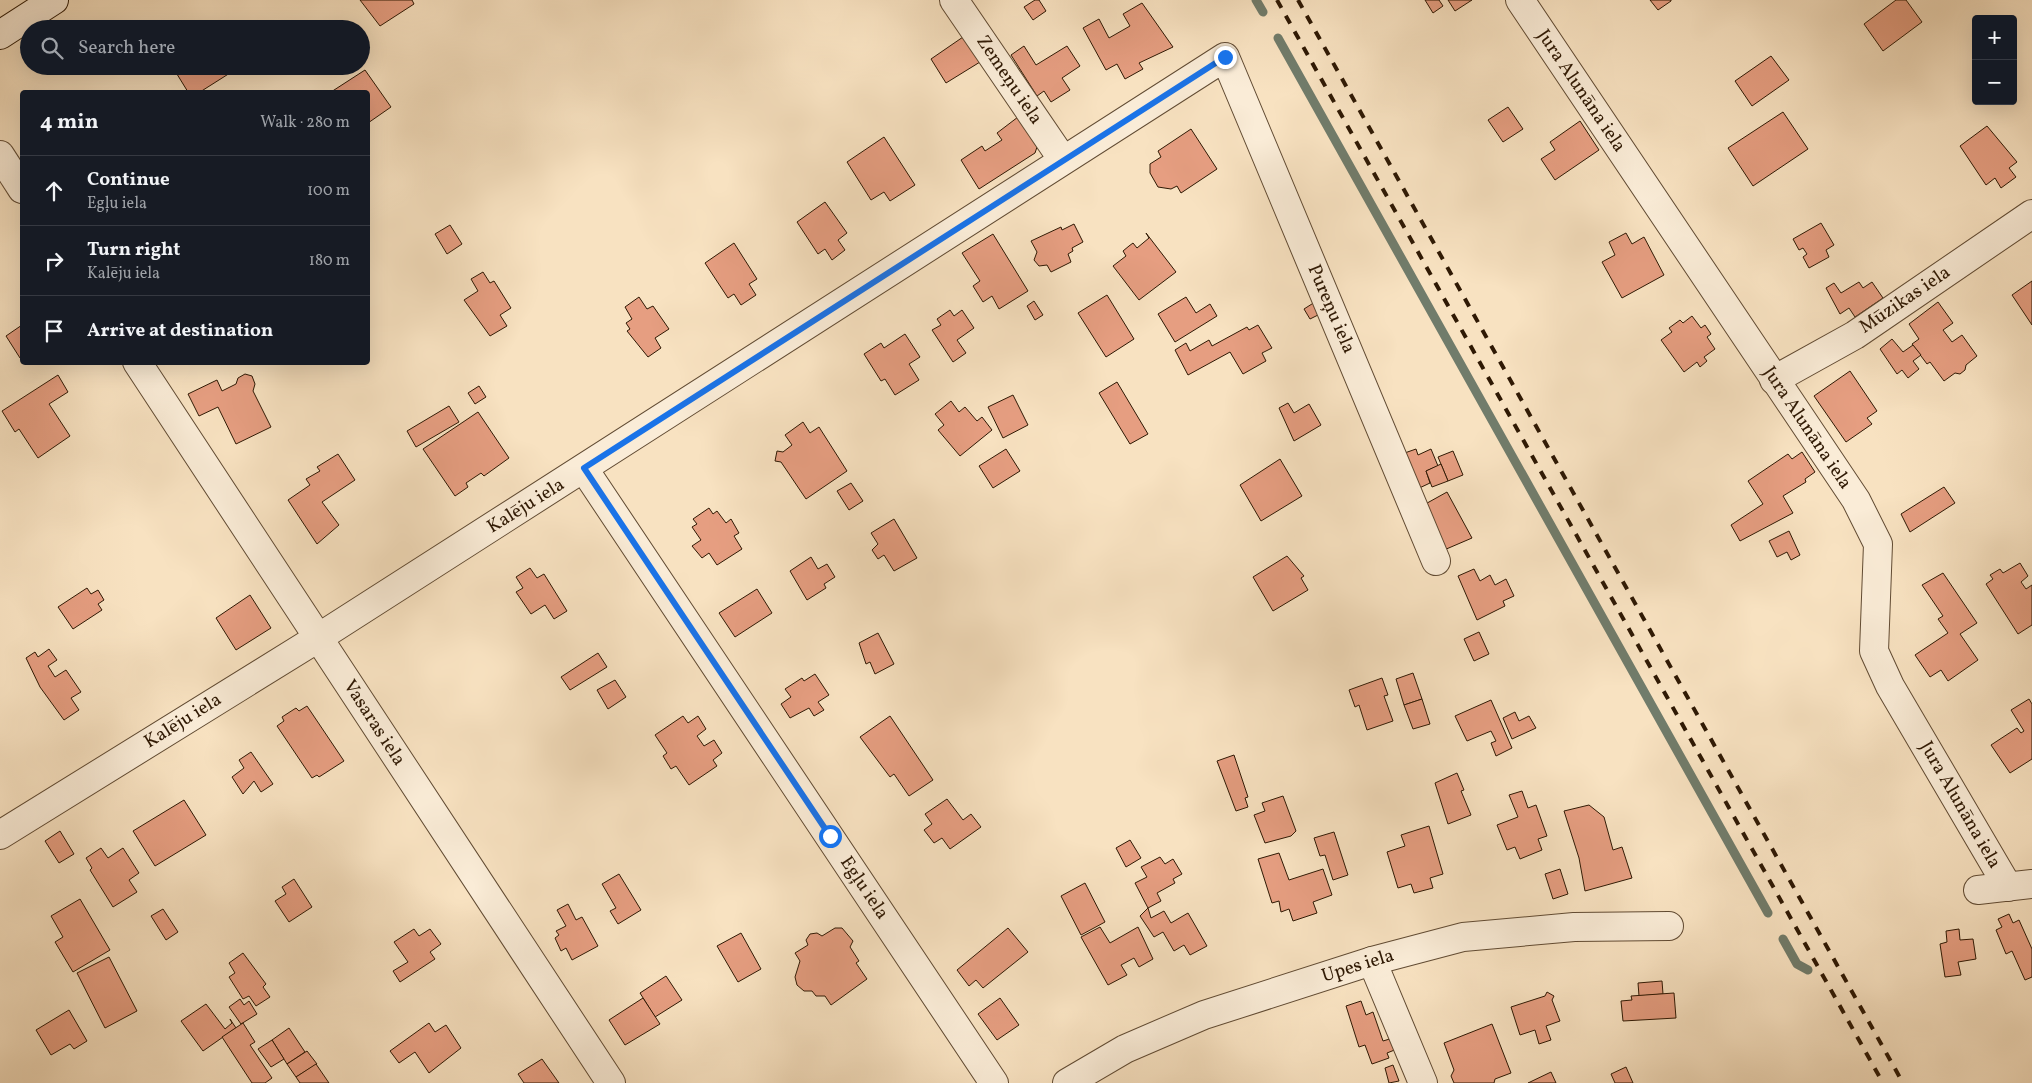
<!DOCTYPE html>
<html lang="en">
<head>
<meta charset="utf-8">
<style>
	body { margin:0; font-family:Vollkorn,serif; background:#242831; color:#f1f3f6 }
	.controls { position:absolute; right:15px; top:15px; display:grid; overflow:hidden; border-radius:5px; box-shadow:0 5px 20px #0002 }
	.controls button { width:45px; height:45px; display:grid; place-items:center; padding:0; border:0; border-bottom:1px solid #363941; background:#171b24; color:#f1f3f6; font:25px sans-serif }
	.stop { position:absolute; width:15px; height:15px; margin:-11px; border:4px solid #1a73e8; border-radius:50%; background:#fff }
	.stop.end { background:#1a73e8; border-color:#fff; box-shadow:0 1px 5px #0008 }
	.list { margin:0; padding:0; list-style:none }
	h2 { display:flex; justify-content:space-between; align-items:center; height:65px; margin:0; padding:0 20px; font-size:21px }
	h2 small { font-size:16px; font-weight:400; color:#9ea1a6 }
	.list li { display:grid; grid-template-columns:32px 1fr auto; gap:15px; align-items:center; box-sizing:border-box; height:70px; padding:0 20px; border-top:1px solid #363941 }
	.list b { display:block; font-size:19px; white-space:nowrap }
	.list p { margin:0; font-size:16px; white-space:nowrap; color:#9ea1a6 }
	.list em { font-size:16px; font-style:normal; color:#9ea1a6 }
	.icon { flex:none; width:28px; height:28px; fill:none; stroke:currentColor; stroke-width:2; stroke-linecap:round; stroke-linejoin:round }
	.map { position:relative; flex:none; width:2032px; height:1083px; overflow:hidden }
	.search { position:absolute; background:#171b24; box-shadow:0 5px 20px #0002; left:20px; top:20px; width:350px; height:55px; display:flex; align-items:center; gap:12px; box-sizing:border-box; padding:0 18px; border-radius:28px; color:#9ea1a6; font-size:19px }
	.panel { position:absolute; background:#171b24; box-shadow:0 5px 20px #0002; left:20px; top:90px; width:350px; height:275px; border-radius:5px }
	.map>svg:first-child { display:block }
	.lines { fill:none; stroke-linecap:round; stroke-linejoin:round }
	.stream { stroke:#717c6b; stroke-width:9 }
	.building { fill:#e69e81; stroke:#2f1904 }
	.minor-casing { stroke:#614b33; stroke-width:30 }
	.secondary-casing { stroke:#2f1904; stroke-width:30 }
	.minor { stroke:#faecd7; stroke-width:28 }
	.secondary { stroke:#faecd7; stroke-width:28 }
	.rail { stroke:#2f1904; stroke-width:4; stroke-dasharray:9 9; stroke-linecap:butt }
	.route { stroke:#1a73e8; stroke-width:6 }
	.labels { text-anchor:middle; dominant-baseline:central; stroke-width:4; stroke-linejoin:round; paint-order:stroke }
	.street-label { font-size:19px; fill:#2f1904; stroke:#faecd7 }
</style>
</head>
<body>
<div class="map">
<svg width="2032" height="1083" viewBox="0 0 2032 1083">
	<rect width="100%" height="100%" fill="#f8e2c1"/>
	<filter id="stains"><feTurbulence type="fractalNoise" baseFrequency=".004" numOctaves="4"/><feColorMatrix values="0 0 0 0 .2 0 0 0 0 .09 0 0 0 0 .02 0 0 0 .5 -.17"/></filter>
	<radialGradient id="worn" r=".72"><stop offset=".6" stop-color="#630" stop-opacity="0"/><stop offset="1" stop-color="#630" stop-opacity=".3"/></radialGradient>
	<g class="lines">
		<!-- stream -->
		<g class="stream">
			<path d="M1256 0 1263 12"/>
			<path d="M1278 38 1768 913"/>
			<path d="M1783 939 1797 964 1808 970"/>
		</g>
	</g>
	<!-- building -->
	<g class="building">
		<path d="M360 0H412L414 4 380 26Z"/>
		<path d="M1035 0H1039L1046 11 1033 20 1024 7Z"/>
		<path d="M1425 0H1439L1443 6 1433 13Z"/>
		<path d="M1448 0H1472L1455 11Z"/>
		<path d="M1650 0H1671V1L1658 10Z"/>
		<path d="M1896 0H1906L1922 22 1883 51 1864 24Z"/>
		<path d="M1142 3 1173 47 1139 63 1143 69 1125 79 1117 64 1106 70 1083 28 1099 19 1109 38 1130 26 1123 14Z"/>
		<path d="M963 37 980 62 946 83 931 59Z"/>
		<path d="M1024 46 1036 65 1067 46 1080 66 1062 78 1070 90 1051 102 1044 91 1037 96 1011 55Z"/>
		<path d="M1771 56 1789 80 1752 106 1735 81Z"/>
		<path d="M172 66H241L200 92H188Z"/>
		<path d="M365 70 391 107 368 123V92H331Z"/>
		<path d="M1508 107 1523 129 1503 142 1488 120Z"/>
		<path d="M1783 112 1808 149 1753 186 1728 148Z"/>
		<path d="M1018 117 1037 147 1035 153 979 189 961 160 982 146 985 151 1002 140 997 133Z"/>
		<path d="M1580 121 1599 150 1555 180 1541 159 1555 150 1550 142Z"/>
		<path d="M1987 126 2017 162 2009 168 2016 177 2001 188 1995 178 1986 185 1960 146Z"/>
		<path d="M1191 129 1217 169 1181 193 1177 186 1171 189 1158 187 1150 173V164L1161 157 1158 151Z"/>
		<path d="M884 137 915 185 890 201 884 192 871 200 847 162Z"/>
		<path d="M825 202 847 233 838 240 845 250 832 260 825 249 818 254 797 222Z"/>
		<path d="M1821 223 1834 245 1826 250 1829 257 1809 268 1803 257 1807 254 1803 248 1799 250 1793 239Z"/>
		<path d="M1074 224 1083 242 1072 248 1073 251 1068 254 1071 262 1051 272 1047 265 1039 266 1034 260 1037 252 1031 241 1061 227 1062 230Z"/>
		<path d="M450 225 462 244 447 254 435 234Z"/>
		<path d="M1146 233 1176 272 1139 300 1113 266 1126 256 1123 251 1129 246 1133 243 1137 248 1149 238Z"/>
		<path d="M1626 233 1632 244 1644 237 1664 275 1622 298 1602 262 1615 255 1609 242Z"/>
		<path d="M993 234 1028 291 999 309 992 296 983 302 973 286 980 281 962 253Z"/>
		<path d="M734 243 757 279 749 284 756 295 741 305 734 294 728 298 705 263Z"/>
		<path d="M483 272 490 283 494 281 511 308 500 315 507 326 490 336 464 300 478 291 471 279Z"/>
		<path d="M2032 281V325L2012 295Z"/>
		<path d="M1859 282 1863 288 1872 282 1883 298 1855 317 1849 308 1840 314 1826 288 1834 283 1841 293Z"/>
		<path d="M1107 295 1134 339 1106 357 1078 313Z"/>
		<path d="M639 297 647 309 653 306 669 329 655 338 661 348 648 357 627 331 630 329 626 323 632 319 625 307Z"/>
		<path d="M1186 297 1196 313 1210 304 1217 316 1175 342 1158 314Z"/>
		<path d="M1034 301 1043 315 1035 320 1027 306Z"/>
		<path d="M1315 302 1320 314 1310 319 1304 309Z"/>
		<path d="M1938 302 1953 323 1943 330 1952 342 1962 335 1977 356 1966 365 1965 370 1960 374 1955 373 1944 381 1930 362 1927 364 1912 344 1919 339 1909 324Z"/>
		<path d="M950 310 954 316 962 310 974 328 957 340 966 353 953 362 932 330 941 325 937 319Z"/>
		<path d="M1692 316 1701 328 1705 325 1711 334 1707 337 1715 349 1704 357 1707 361 1700 367 1697 362 1684 372 1661 340 1672 332 1669 328 1680 320 1683 323Z"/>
		<path d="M22 325V356L20 358 6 336Z"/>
		<path d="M1258 325 1272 348 1262 353 1266 361 1243 374 1230 352 1188 375 1175 350 1186 343 1190 351 1209 340 1212 346 1247 327 1249 330Z"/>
		<path d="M905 334 920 357 909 364 919 380 895 395 885 379 881 381 864 354 881 343 884 348Z"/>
		<path d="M1892 339 1903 352 1913 345 1921 355 1913 361 1919 369 1908 378 1902 370 1897 374 1880 349Z"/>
		<path d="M1850 371 1877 411 1867 418 1872 424 1846 442 1814 396Z"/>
		<path d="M245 374 252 376 255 384 253 391 271 427 236 444 218 407 199 416 188 394 217 380 222 391 236 384 238 378Z"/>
		<path d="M58 375 68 392 49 404 70 436 38 458 19 429 15 432 2 411Z"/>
		<path d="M1117 382 1148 434 1130 444 1099 393Z"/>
		<path d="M479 386 486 397 475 404 468 393Z"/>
		<path d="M1013 395 1028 425 1003 438 988 407Z"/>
		<path d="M951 401 959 412 965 407 977 421 982 417 992 430 960 456 938 430 944 425 935 414Z"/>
		<path d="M1288 403 1294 413 1309 404 1321 425 1294 441 1279 408Z"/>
		<path d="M449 406 459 422 416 447 407 431Z"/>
		<path d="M478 412 509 458 484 476 481 473 466 483 468 487 455 496 423 449Z"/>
		<path d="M803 422 810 433 819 427 847 471 806 499 781 462 775 461 777 451 783 452 792 445 785 435Z"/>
		<path d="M1006 449 1020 471 993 488 979 466Z"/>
		<path d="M1416 449 1418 455 1431 449 1438 466 1426 471 1430 483 1413 491 1399 455Z"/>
		<path d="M1453 451 1463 475 1448 481 1438 457Z"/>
		<path d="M1802 452 1815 472 1805 479 1806 482 1783 496 1793 513 1740 541 1731 525 1763 504 1748 481 1788 454 1792 459Z"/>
		<path d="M338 454 355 480 322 502 339 525 317 544 288 500 310 485 306 479 320 471 317 467Z"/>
		<path d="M1280 459 1302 496 1261 521 1240 485Z"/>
		<path d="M1441 464 1448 481 1432 487 1426 471Z"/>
		<path d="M851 483 863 501 849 510 837 491Z"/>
		<path d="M1944 487 1955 503 1910 532 1901 514Z"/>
		<path d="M1447 492 1472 538 1444 550 1420 507Z"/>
		<path d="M709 508 713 514 717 511 726 523 731 519 739 533 734 536 742 549 717 565 709 553 702 558 692 546 701 540 692 527 697 524 693 519Z"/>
		<path d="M894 519 917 558 894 571 884 555 878 559 872 550 878 544 871 533Z"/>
		<path d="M1789 531 1800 555 1791 560 1787 552 1777 557 1769 541Z"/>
		<path d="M1287 556 1304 576 1301 578 1308 590 1273 611 1253 577Z"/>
		<path d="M811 557 818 569 827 564 835 577 824 584 826 588 807 600 790 571Z"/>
		<path d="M2020 563 2028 576 2021 582 2026 589 2032 585V625L2018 634 1986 584 1993 579 1990 575 2000 569 2003 573Z"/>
		<path d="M530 568 537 578 544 574 567 611 554 619 545 605 531 614 516 592 523 588 516 577Z"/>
		<path d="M1474 569 1480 581 1490 575 1495 585 1506 579 1514 596 1503 601 1505 606 1477 620 1458 576Z"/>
		<path d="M1943 573 1977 623 1960 634 1978 660 1948 681 1941 670 1930 677 1915 655 1948 633 1938 619 1943 616 1922 585Z"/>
		<path d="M87 588 91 594 98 590 104 600 98 604 102 610 73 629 58 607Z"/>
		<path d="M757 589 772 613 735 637 719 613Z"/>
		<path d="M250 595 271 628 236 650 216 618Z"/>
		<path d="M1479 632 1489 654 1474 661 1464 639Z"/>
		<path d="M878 633 894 664 875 674 870 662 866 664 859 643Z"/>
		<path d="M49 649 57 660 48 666 55 677 66 670 81 692 71 698 79 710 64 720 40 687 26 658 35 652 38 657Z"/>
		<path d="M598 653 607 667 570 690 561 677Z"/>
		<path d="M1413 673 1422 699 1404 705 1396 679Z"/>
		<path d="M815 674 829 695 818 702 824 710 814 716 809 708 790 718 781 704 791 697 785 689 802 678 804 681Z"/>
		<path d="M1382 678 1388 695 1384 696 1393 721 1367 730 1359 705 1355 707 1349 690Z"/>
		<path d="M615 680 626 697 608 709 597 690Z"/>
		<path d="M1422 699 1430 724 1413 729 1404 705Z"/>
		<path d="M2029 699 2032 704V759L2010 773 1991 745 2017 728 2021 733 2024 731 2011 710Z"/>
		<path d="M1491 700 1512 748 1496 756 1491 743 1496 741 1491 731 1467 741 1455 716Z"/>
		<path d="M307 706 344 761 319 777 317 775 312 778 277 726 284 721 282 717 296 708 299 711Z"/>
		<path d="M1515 712 1519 721 1529 716 1536 728 1512 739 1503 718Z"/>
		<path d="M683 716 688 723 698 716 706 729 697 736 704 746 714 740 722 753 713 760 717 766 689 785 676 766 671 769 663 756 667 753 655 735Z"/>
		<path d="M890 716 933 780 909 796 894 774 890 777 860 737Z"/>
		<path d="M251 752 273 784 261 792 254 781 243 794 232 777 244 768 239 760Z"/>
		<path d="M1234 755 1248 797 1245 798 1248 807 1236 811 1217 761Z"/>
		<path d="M1457 773 1464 790 1461 791 1471 815 1448 824 1435 783Z"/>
		<path d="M1522 791 1528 808 1536 805 1547 836 1538 839 1542 850 1520 859 1515 847 1507 850 1497 825 1518 817 1509 795Z"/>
		<path d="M1283 796 1296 831 1291 836 1265 843 1254 815 1265 811 1262 803Z"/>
		<path d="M947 799 963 820 971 814 981 827 950 849 942 838 934 843 924 830 932 824 925 814Z"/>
		<path d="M184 800 206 835 155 866 133 831Z"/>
		<path d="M1589 805 1604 817 1613 850 1622 847 1632 878 1585 891 1579 858 1564 811Z"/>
		<path d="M1429 826 1443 874 1430 878 1433 888 1414 893 1411 884 1398 888 1387 852 1405 846 1401 835Z"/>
		<path d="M60 831 74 854 59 863 45 841Z"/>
		<path d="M1334 832 1348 875 1333 880 1325 855 1320 856 1314 838Z"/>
		<path d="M1130 840 1141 858 1126 867 1116 848Z"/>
		<path d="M101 848 108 858 123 848 139 873 129 880 137 892 113 907 90 870 92 868 86 858Z"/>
		<path d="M1279 853 1289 880 1323 869 1332 895 1313 902 1317 913 1293 921 1289 909 1281 912 1279 901 1272 903 1258 859Z"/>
		<path d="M1160 857 1165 864 1173 859 1182 874 1173 879 1175 883 1157 893 1161 901 1148 908 1135 883 1147 877 1141 867Z"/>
		<path d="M1560 869 1568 894 1553 899 1545 874Z"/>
		<path d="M619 874 641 910 618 924 610 911 616 908 602 884Z"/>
		<path d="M294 879 312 907 289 922 275 901 286 894 282 887Z"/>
		<path d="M1085 883 1105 922 1081 935 1061 896Z"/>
		<path d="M80 899 110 950 73 972 55 942 63 937 51 916Z"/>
		<path d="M568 904 576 920 582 917 598 946 572 960 566 948 561 951 555 938 559 935 556 931 566 926 557 910Z"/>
		<path d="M1148 908 1151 918 1164 911 1171 923 1188 913 1207 946 1190 955 1184 945 1174 951 1163 932 1154 937 1140 916Z"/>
		<path d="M163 909 178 932 166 940 151 916Z"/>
		<path d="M2009 914 2013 923 2019 920 2032 949V977L2025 980 2012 951 2006 954 1996 930 2002 927 1998 919Z"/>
		<path d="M1100 927 1110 943 1138 927 1153 959 1139 967 1134 958 1121 965 1127 975 1108 985 1081 937Z"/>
		<path d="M835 928H842L853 941 850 947 859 961 856 963 867 979 831 1005 825 996H816L812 991H804L797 985 795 977 800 961 795 953 808 945 806 940 810 934 817 933 822 936Z"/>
		<path d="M1008 928 1028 952 983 988 976 980 969 986 957 970Z"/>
		<path d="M414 929 419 936 430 929 441 944 430 952 435 959 400 982 393 971 408 962 394 942Z"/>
		<path d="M1959 929 1960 940 1973 939 1976 959 1958 962 1961 975 1945 977 1940 944 1947 942 1946 931Z"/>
		<path d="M741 933 761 969 738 982 717 946Z"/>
		<path d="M243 953 266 984 263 987 270 997 256 1006 249 996 243 999 229 977 235 973 229 963Z"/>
		<path d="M109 957 137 1011 105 1028 77 973Z"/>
		<path d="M666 976 682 1000 655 1017 640 993Z"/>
		<path d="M1662 981 1663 994 1639 996 1638 983Z"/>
		<path d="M1547 992 1554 996 1552 1000 1560 1021 1546 1026 1551 1040 1539 1044 1535 1030 1520 1035 1511 1007 1545 996Z"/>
		<path d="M1674 993 1676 1018 1623 1021 1621 1001 1632 1000 1631 996Z"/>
		<path d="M643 998 660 1024 625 1045 609 1020Z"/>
		<path d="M1000 998 1019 1025 997 1040 978 1014Z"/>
		<path d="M240 999 244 1005 249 1001 257 1014 241 1024 229 1007Z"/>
		<path d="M1361 1001 1366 1015 1373 1012 1383 1041 1393 1038 1397 1049 1387 1053 1389 1058 1372 1064 1365 1045 1359 1047 1346 1006Z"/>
		<path d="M206 1004 225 1029 232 1023 230 1019 236 1028 203 1051 181 1021Z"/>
		<path d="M69 1010 87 1041 74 1049 70 1044 51 1055 36 1030Z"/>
		<path d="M243 1023 255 1042 250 1045 272 1078 265 1083H252L222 1037Z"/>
		<path d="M429 1023 435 1032 446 1025 461 1048 429 1073 415 1052 399 1063 390 1051Z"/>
		<path d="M1492 1024 1511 1073 1495 1079 1494 1083H1454L1451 1076 1454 1070 1444 1043Z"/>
		<path d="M289 1028 305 1052 287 1064 272 1040Z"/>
		<path d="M272 1040 284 1059 271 1067 258 1049Z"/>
		<path d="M307 1051 317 1064 296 1077 287 1064Z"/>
		<path d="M542 1059 559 1083H524L518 1074Z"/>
		<path d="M316 1064 329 1083H300L296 1077Z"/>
		<path d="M1393 1065 1399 1081 1389 1083 1385 1068Z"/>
		<path d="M1626 1067 1633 1083H1615L1611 1074Z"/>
		<path d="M1551 1072 1556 1083H1528Z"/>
	</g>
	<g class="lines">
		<defs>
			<g id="minor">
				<path d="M954 0 1063 160"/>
				<path d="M1520 0 1856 500 1878 544 1874 651 1890 686 2008 887"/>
				<path d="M0 155 22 189"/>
				<path d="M137 362 611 1083"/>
				<path d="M1774 380 1855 335 2032 214"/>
				<path d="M584 469 994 1083"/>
				<path d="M0 835 318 638 1225 57 1436 561"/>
				<path d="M1978 890 2032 884"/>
				<path d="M1372 961 1423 1083"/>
				<path d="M1067 1083 1125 1049 1204 1015 1372 961 1463 937 1574 927 1669 926"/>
			</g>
			<path id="secondary" d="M0 35 54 0"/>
		</defs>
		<!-- minor casing -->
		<use href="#minor" class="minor-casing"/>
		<!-- secondary casing -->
		<use href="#secondary" class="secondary-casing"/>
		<!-- minor -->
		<use href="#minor" class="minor"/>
		<!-- secondary -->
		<use href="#secondary" class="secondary"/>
		<!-- rail -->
		<g class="rail">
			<path d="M1277 0 1883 1083"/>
			<path d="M1298 0 1903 1083"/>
		</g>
	</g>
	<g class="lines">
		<!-- route -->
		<path class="route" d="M830 836 584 468 1225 57"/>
	</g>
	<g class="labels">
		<!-- street labels -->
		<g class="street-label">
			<text transform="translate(1009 80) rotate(56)">Zemeņu iela</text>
			<text transform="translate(1581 91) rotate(56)">Jura Alunāna iela</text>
			<text transform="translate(1905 300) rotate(-34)">Mūzikas iela</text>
			<text transform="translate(1331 309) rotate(67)">Pureņu iela</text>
			<text transform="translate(1807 428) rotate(56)">Jura Alunāna iela</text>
			<text transform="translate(526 506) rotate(-32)">Kalēju iela</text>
			<text transform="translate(183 721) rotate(-32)">Kalēju iela</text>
			<text transform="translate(374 723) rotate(57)">Vasaras iela</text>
			<text transform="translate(1960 805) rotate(60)">Jura Alunāna iela</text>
			<text transform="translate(864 888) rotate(56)">Egļu iela</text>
			<text transform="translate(1358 966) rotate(-17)">Upes iela</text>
		</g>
	</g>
	<rect width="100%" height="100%" filter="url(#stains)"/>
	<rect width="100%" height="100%" fill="url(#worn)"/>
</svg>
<div class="controls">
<button>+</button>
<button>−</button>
</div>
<div class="stop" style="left:830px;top:836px"></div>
<div class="stop end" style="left:1225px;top:57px"></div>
<div class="search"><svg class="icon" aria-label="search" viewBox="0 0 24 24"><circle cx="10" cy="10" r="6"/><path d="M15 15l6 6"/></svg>Search here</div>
<section class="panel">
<h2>4 min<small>Walk · 280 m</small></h2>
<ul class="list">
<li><svg class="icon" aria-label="ahead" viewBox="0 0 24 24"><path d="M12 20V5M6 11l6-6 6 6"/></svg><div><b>Continue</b><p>Egļu iela</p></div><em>100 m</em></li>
<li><svg class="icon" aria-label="right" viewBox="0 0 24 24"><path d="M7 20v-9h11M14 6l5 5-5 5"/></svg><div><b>Turn right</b><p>Kalēju iela</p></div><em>180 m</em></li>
<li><svg class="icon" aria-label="arrive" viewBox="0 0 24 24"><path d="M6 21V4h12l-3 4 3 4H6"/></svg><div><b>Arrive at destination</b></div></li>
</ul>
</section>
</div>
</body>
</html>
